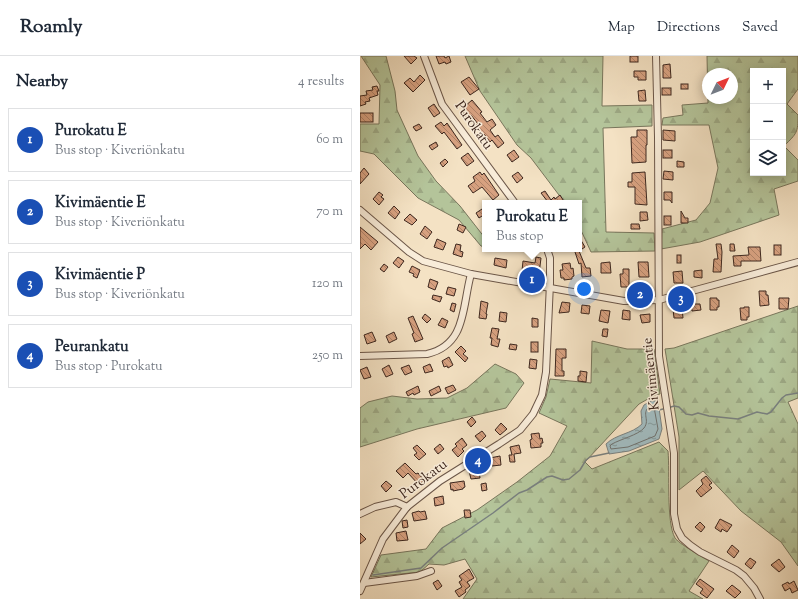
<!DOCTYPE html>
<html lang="en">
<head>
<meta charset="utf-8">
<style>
	body { margin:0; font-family:"Sorts Mill Goudy",serif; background:#f2f2f3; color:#1f2937 }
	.controls { position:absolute; right:12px; top:12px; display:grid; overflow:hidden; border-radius:0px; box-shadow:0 2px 10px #0003 }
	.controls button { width:36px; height:36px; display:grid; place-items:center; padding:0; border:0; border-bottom:1px solid #e0e1e3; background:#fff; color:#1f2937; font:20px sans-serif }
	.compass { position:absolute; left:342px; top:12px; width:36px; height:36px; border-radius:50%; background:#fff; box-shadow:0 2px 10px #0003; rotate:47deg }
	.you { position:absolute; left:224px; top:233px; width:14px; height:14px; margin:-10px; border:3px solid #fff; border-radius:50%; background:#1a73e8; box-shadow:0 0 0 6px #1a73e833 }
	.badge { display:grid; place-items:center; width:26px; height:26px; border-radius:50%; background:#8f2418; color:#fff; font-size:13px; font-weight:700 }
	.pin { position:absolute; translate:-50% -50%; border:2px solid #fff; box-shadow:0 1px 4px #0006 }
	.popup { position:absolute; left:122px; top:144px; width:100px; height:52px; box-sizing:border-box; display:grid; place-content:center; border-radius:0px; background:#fff; filter:drop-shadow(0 1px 3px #0005); font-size:13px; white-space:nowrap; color:#747a83 }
	.popup b { font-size:15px; color:#1f2937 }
	.popup::after { content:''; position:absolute; left:50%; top:100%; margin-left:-8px; border:8px solid transparent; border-top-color:#fff }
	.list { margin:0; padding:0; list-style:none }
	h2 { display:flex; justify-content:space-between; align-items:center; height:52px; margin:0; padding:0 16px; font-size:17px }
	h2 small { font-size:13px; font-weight:400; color:#747a83 }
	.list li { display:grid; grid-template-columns:26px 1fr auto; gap:12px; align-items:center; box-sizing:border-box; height:64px; margin:0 8px 8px; padding:0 8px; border:1px solid #e0e1e3; border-radius:0px }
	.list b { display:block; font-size:15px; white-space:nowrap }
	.list p { margin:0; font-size:13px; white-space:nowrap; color:#747a83 }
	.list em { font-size:13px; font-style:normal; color:#747a83 }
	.icon { flex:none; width:22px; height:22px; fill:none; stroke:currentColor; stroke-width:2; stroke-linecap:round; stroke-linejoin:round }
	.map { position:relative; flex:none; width:438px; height:543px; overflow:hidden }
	header { display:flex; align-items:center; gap:24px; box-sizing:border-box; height:56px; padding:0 20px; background:#fff; border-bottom:1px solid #e0e1e3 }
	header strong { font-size:19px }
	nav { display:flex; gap:22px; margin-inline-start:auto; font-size:14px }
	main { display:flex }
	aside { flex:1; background:#fff }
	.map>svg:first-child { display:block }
	.forest { fill:url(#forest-firs); stroke:#78765c; fill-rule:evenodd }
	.water { fill:url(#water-ripples); stroke:#79807f }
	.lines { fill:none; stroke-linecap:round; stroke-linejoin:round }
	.shore { stroke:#6f716e; stroke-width:1 }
	.stream { stroke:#79807f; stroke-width:1.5 }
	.building { fill:url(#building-back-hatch); stroke:#3d271e }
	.minor-casing { stroke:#6b5648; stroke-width:8 }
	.minor { stroke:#f8ecd9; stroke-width:6 }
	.labels { text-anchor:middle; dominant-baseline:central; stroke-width:3; stroke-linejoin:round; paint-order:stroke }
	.street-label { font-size:14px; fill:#3d271e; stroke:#f8ecd9 }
</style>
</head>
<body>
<header>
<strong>Roamly</strong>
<nav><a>Map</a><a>Directions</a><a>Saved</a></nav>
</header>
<main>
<aside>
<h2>Nearby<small>4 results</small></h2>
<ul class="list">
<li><span class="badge" style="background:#1a4fb4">1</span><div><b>Purokatu E</b><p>Bus stop · Kiveriönkatu</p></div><em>60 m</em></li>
<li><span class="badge" style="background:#1a4fb4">2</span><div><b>Kivimäentie E</b><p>Bus stop · Kiveriönkatu</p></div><em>70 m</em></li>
<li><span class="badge" style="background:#1a4fb4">3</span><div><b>Kivimäentie P</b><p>Bus stop · Kiveriönkatu</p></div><em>120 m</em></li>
<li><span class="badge" style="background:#1a4fb4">4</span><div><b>Peurankatu</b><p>Bus stop · Purokatu</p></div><em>250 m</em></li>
</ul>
</aside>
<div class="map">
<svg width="438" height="543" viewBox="0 0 438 543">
	<defs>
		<pattern id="forest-firs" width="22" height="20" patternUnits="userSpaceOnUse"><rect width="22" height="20" fill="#b4c49a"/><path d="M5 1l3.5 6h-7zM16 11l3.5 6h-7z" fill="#9ca884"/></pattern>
		<pattern id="water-ripples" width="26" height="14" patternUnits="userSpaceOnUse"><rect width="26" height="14" fill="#a1bbbf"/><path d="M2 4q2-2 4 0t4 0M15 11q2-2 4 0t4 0" fill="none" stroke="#84989b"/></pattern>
		<pattern id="building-back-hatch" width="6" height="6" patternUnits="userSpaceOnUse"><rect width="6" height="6" fill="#d7a180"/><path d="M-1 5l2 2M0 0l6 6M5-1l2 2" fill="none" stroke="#b08368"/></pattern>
	</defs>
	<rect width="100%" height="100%" fill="#f4e2c4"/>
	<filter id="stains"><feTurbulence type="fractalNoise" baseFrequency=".005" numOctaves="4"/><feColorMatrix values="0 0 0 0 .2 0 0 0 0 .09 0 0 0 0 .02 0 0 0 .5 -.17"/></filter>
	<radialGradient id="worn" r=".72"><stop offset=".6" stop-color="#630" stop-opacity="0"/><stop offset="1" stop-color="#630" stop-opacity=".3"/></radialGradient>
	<!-- forest -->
	<g class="forest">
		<path d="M1 0H26L35 35 37 54 58 100 76 125 100 150 125 182V191L121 190 99 164 58 142 14 98 0 95V68H19L20 29Z"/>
		<path d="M105 0H243L242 50 292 49V70L243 72 246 176 294 177 295 195 231 196 219 170V147H205L171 102 157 89 120 35Z"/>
		<path d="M347 0H438V33L427 48 438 59C438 77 437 77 424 90L438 104V125L414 133 419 159 340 186 301 193 302 173 336 164 350 147 358 112 349 69H302L303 62 323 59 322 49 348 47ZM393 15H423V117H393ZM348 18H372V42H348Z"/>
		<path d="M438 250V342L428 346 438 368V510L421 486 381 455 343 415 319 434V381L305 293 314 292Z"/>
		<path d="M232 285 267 293H294L300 338 295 339 279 348 225 406 232 413 299 386 308 395C310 416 306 466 315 482 318 487 342 501 349 505L329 535 343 543H103L117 523 105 503 84 509 69 508 60 516 11 521 21 499 66 493 82 472 117 454 157 426 190 400 207 370 179 357 186 341 190 323 231 327Z"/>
		<path d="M135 308 156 318 164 327 146 352 57 373 0 391V352L8 346 32 340 57 343 87 342 107 332Z"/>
	</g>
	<!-- water -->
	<path class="water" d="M291 345H298L302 373 299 383 269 395 249 398 246 388C256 378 272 378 282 368L281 355 284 349Z"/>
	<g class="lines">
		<!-- shore -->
		<path class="shore" d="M292 349 294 351 298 373 295 380 268 391 251 393 250 390 252 388C261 383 278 379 284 372 291 363 279 356 292 349Z"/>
		<!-- stream -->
		<g class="stream">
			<path d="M311 351 314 350 319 351 326 358 332 359 338 357 349 360 378 363 397 356 407 358 411 356 422 342 426 339 438 337"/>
			<path d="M299 354 303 353"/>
			<path d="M13 519 61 512 82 492 133 457 159 437 167 434 187 421 192 420 203 424 209 423 220 414 226 404 230 401 249 397"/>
		</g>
	</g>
	<!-- building -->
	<g class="building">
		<path d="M44 0H54L57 2 51 8Z"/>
		<path d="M76 0H84L85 2 89 0 91 6 86 8 85 6 79 8Z"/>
		<rect x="270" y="0" width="8" height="6"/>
		<path d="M310 8 311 22H303V9Z"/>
		<path d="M274 15H286V24H278V21H274Z"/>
		<path d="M60 19 65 24 53 36 44 27 50 22 54 26Z"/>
		<path d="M109 21 119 33 110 39 101 26Z"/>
		<rect x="321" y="28" width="7" height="5"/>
		<path d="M17 30 19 35H17L18 39 9 42 10 45 5 46 6 48 0 50V40L7 39 6 35 13 34 12 31Z"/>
		<rect x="302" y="32" width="9" height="7"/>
		<path d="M285 34 286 45H279L278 35Z"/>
		<path d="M112 44 122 56 120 57 127 66 132 63 136 69 130 74 135 81 138 79 144 87 138 92 132 84 130 86 124 78 123 79 116 69 118 68 111 59 107 62 103 57 106 54 104 51Z"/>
		<path d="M74 48 80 57 74 61 68 52Z"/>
		<rect x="0" y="57" width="13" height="9"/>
		<path d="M81 66 84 70 87 67 102 89 97 93 84 76 82 78 75 70Z"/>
		<path d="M59 68 62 72 56 75 53 71Z"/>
		<path d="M277 74H287V89H286V106L272 107 271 81H277Z"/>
		<path d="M303 74 315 75V85L303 84Z"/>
		<path d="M76 86 78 90 72 94 69 90Z"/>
		<path d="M154 94 159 101 152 106 147 99Z"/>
		<rect x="303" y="94" width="9" height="8"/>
		<path d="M108 97 114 105 107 110 101 102Z"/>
		<path d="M85 103 88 106 83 111 80 107Z"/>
		<path d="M317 105 324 106V111H317Z"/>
		<path d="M4 112 9 118 0 128V117Z"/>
		<path d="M304 115 313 116V124L303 123Z"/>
		<path d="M120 116 122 119 124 117 139 139 133 144 122 131 113 137 108 130 115 125 113 121Z"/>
		<path d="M158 116 163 122 157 127 152 120Z"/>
		<path d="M285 116 287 149 275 148V131H268V126H272V117Z"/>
		<path d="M185 135 191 144 194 141 195 143 200 139 205 147H186L188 146 181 137Z"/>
		<path d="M19 136 23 139 21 141 24 143 19 149 13 143Z"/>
		<path d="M304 136H312V147L310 144H304Z"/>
		<path d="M34 150 40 156 35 163 28 157Z"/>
		<path d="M122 153 125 158 119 162 116 157Z"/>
		<path d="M321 155 325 162H328V167H321Z"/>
		<path d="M280 156H287L288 164 280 165Z"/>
		<path d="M50 158 57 164 52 169 44 164Z"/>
		<rect x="304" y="160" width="7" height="9"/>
		<path d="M99 168 106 171 103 177 97 174Z"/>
		<path d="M271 168H279L280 173H271Z"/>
		<path d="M65 170 72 176 67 183 60 178Z"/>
		<path d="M0 171 18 186 11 194 5 188 0 193Z"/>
		<path d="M219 181 225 191 219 195 226 212H230L231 220 222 221 221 207 219 208 214 193H218L219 194Z"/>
		<path d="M77 183 86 187 83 194 74 191Z"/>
		<path d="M96 188 101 189 100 195 103 196 102 201 93 198Z"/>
		<path d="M356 188H361L362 196 361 216H353L354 203H358Z"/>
		<path d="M370 188H374L375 195H370Z"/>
		<rect x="414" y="189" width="7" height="10"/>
		<path d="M388 191H400L401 205H381V210H374L373 200 389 199Z"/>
		<rect x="317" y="199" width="4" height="8"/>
		<path d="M38 201 44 205 39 212 33 207Z"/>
		<path d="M176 201 181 202 179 218 162 215 163 205 175 207Z"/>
		<path d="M135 202 147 204 146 212 134 209Z"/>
		<path d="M250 206 251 217H241V207Z"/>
		<path d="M278 206H288L289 221H279Z"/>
		<path d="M210 207 211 213 213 212 214 220 212 221V223L204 224V222H201L200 214H203L202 208Z"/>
		<path d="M24 208 28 211 24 216 20 213Z"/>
		<path d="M52 210 60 214 57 222 53 220 54 218 49 216Z"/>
		<path d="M263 213H269V231H261L260 218H263Z"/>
		<path d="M342 214V222L334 221V215Z"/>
		<path d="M322 215 323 227H314L313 216Z"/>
		<path d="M70 223 78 226 75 234 68 231Z"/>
		<path d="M88 231 96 233 94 240 86 238Z"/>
		<path d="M399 235H406V239H408L409 249 400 250Z"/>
		<path d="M73 239 82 241 80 246 72 243Z"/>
		<path d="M350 242H357V244H359V251H357V254H350Z"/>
		<path d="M419 242H429L428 253H419Z"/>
		<path d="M121 245 128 247 126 258H127L126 263 119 262Z"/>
		<path d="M202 246 210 247 209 256 199 257Z"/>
		<path d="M92 247 96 248 94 256 90 254Z"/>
		<path d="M331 248H340L341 254 332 255Z"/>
		<path d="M222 249 230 250 229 258 221 257Z"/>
		<path d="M384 251H389V261H387V264H381L380 252H384Z"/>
		<path d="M322 252 323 262H314L313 253Z"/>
		<path d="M241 254 250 255 248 267 239 265Z"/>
		<path d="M263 254 270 255V264L262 263Z"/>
		<path d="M140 256 147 257 146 266 139 265Z"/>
		<path d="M65 258 71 263 67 267 62 262Z"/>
		<path d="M290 258V266L282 267 280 259Z"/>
		<path d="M53 260 63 283 55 286 52 278 54 277 48 262Z"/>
		<path d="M82 262 88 265 85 272 78 269Z"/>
		<path d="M172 262 178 263V271H172Z"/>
		<path d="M132 272 139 273 137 283H140L138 291 131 289 132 282H130Z"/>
		<path d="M243 273H248L247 281 242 280Z"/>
		<path d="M12 276 16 285 7 288 4 279Z"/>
		<path d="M34 276 37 283 29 287 26 280Z"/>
		<rect x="171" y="286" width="7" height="10"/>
		<path d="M150 288 157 289 156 294 149 293Z"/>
		<path d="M101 290 106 295 103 298 108 302 105 306 95 296Z"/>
		<path d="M196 293H206V302H202V315H204V320H195Z"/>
		<path d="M89 301 93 309 88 312 87 310 84 311 82 305Z"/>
		<path d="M170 303 177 304 176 313 169 312Z"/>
		<path d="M70 308 73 315 65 317 63 311Z"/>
		<path d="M29 309 33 318 26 321 22 313Z"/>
		<path d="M49 309 52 316 45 319 41 312Z"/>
		<path d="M7 311 11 321 4 323 0 314Z"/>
		<path d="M220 315 227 316 226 326 218 325V320H220Z"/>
		<path d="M93 329 96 334 88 338 85 332Z"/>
		<path d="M58 330 60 336 54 339 53 337 48 340 46 336Z"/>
		<path d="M79 330 81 335 71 340 69 335Z"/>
		<path d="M112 361 116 366 111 371 107 366Z"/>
		<path d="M141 367 147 373 140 379 135 374Z"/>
		<path d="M122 375 126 380 120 386 115 380Z"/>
		<path d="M179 377 180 383 182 382 183 387H181V391L171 392 170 384 172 383 171 378Z"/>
		<path d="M102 382 107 389 102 393 104 395 98 401 92 394 97 390 95 388Z"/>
		<path d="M80 388 84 393 78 398 74 393Z"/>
		<path d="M57 389 66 398 59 404 54 399 57 397 53 392Z"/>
		<path d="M159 389 161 397 154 398 155 406H150L149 399H152L150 391Z"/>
		<path d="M140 400 141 409 132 410 130 402Z"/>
		<path d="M45 407 56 418 58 417 64 424 59 429 48 417 43 422 36 415Z"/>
		<path d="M119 414 120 422 111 423 109 415Z"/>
		<path d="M346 420 352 427 349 429 352 432 341 441 336 435 343 428 341 424Z"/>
		<path d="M26 425 32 430 26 436 21 430Z"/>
		<path d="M104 425 105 431 103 432V433L93 435V433L91 434 90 427Z"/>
		<path d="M126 427 127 434 122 435 121 428Z"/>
		<path d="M83 440 84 448 75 450 74 442Z"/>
		<path d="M104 454H110L111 461 105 462Z"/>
		<path d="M59 455 60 456 65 455 67 463 54 465 52 457Z"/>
		<path d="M360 463 372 469 367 476 362 473 361 476 355 472Z"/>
		<path d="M47 464 48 471 43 472 42 465Z"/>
		<path d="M340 466 345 471 341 476 335 471Z"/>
		<path d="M46 475 48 484 37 485 36 477Z"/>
		<path d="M0 477 6 483 0 488Z"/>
		<path d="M372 489 379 495 374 502 367 496Z"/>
		<path d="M390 502 396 506 391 513 385 508Z"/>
		<path d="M419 503 425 511 419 516 411 509Z"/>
		<path d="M109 513 114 522 107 526 110 530 105 534 106 536 99 541 95 535 102 531 99 526 102 524 99 520Z"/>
		<path d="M340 523 354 533 347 542 340 537 343 533 336 528Z"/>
		<path d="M78 524 82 530 77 534 73 527Z"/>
		<path d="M434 525 438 534 432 537 430 532 425 535 422 529 428 526 429 528Z"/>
		<path d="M372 529 381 536 375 542 366 535Z"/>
	</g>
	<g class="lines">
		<defs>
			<g id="minor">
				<path d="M64 0 82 48 155 147"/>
				<path d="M296 0 298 81 299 300 314 397V458L317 473 322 482 330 489 340 496 376 514 384 520 394 532 400 543"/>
				<path d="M0 154 49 196 63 205 111 218 264 245 299 244 438 206"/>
				<path d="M0 300 67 298C107 289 102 250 111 218"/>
				<path d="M0 458 15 451 36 446 47 451"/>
				<path d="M4 527 57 520 71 515"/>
				<path d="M0 535 23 483 47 451 80 425 139 388 160 374 173 358 182 339 186 316 190 227V202L187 193"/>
			</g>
		</defs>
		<!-- minor casing -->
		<use href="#minor" class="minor-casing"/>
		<!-- minor -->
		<use href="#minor" class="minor"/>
	</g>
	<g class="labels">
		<!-- street labels -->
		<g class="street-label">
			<text transform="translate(113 70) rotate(55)">Purokatu</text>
			<text transform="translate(292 318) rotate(-96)">Kivimäentie</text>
			<text transform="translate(64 424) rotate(-37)">Purokatu</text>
		</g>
	</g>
	<rect width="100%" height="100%" filter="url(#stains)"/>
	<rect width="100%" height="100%" fill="url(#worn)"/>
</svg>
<div class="controls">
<button>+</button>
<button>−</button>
<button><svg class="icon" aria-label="layers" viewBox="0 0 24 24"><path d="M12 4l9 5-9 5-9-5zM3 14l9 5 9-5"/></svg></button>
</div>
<svg class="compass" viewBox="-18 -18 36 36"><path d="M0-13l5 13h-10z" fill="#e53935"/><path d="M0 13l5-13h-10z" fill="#747a83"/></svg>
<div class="you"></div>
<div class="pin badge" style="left:172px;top:224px;background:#1a4fb4">1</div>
<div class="popup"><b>Purokatu E</b>Bus stop</div>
<div class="pin badge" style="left:280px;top:239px;background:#1a4fb4">2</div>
<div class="pin badge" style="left:321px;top:243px;background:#1a4fb4">3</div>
<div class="pin badge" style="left:118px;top:405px;background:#1a4fb4">4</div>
</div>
</main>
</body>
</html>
